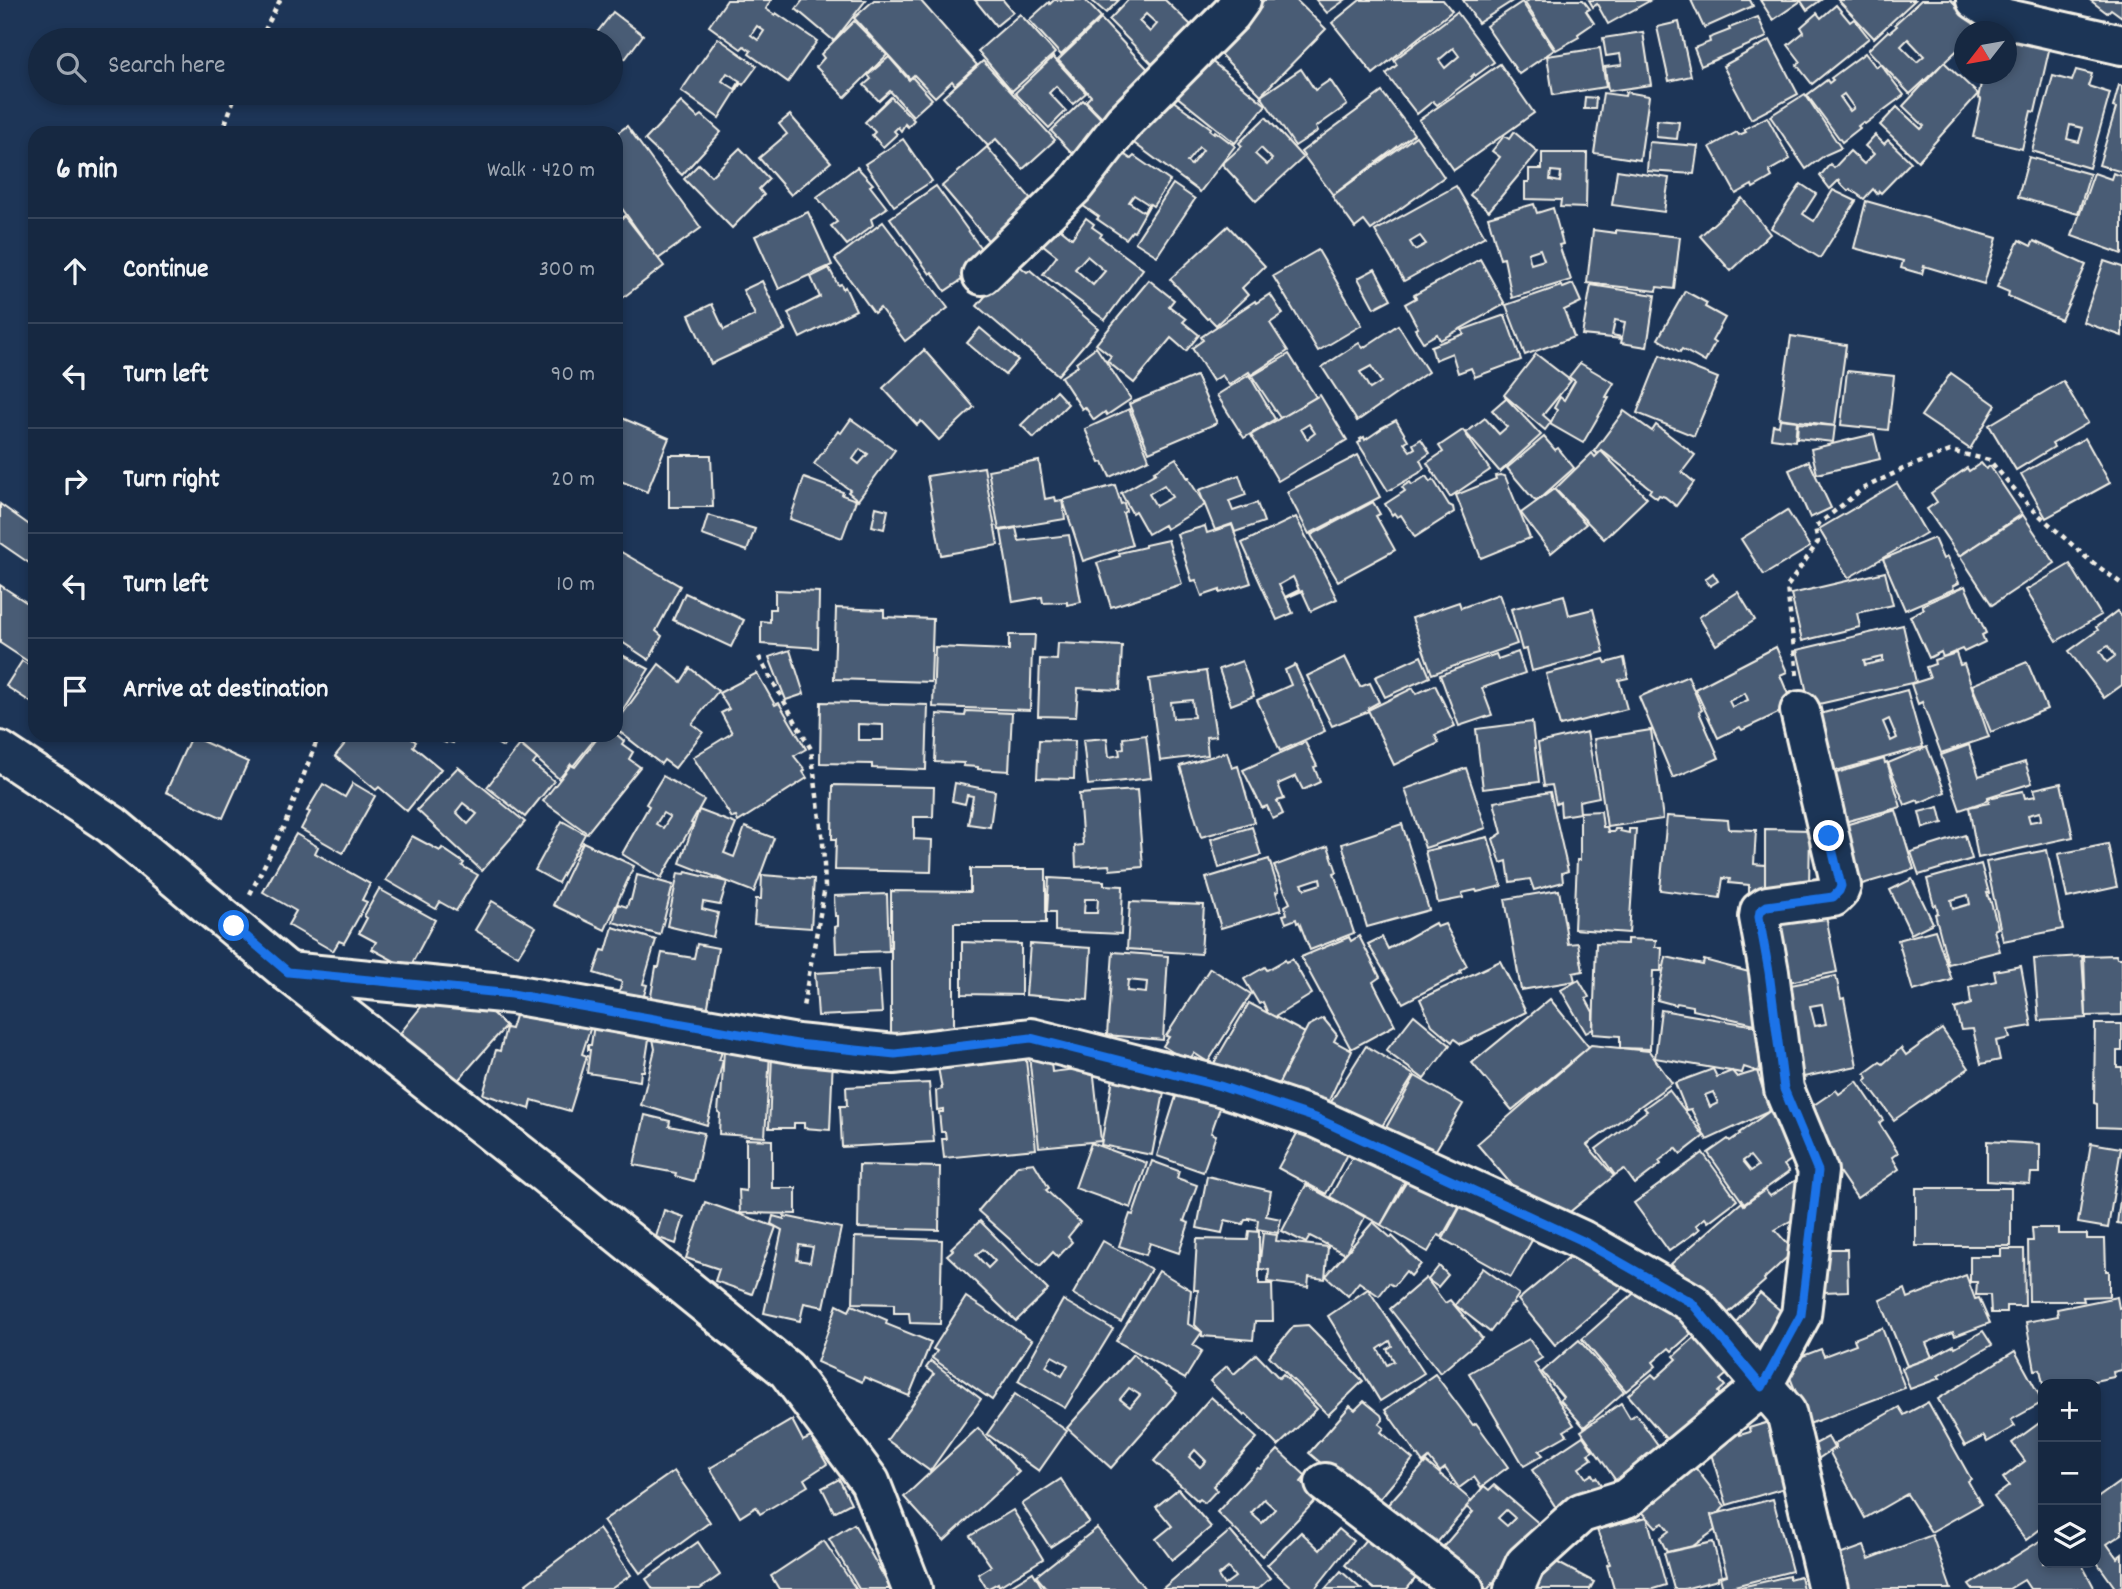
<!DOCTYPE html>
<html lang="en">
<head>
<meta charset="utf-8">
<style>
	body { margin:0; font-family:Dekko,sans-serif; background:#23344c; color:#f1f3f6 }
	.controls { position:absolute; right:21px; bottom:21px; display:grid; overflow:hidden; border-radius:14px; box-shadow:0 4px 10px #0003 }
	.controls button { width:63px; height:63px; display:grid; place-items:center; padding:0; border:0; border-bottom:2px solid #35445a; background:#162841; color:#f1f3f6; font:35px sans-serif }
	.compass { position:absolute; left:1954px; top:21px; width:63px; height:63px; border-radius:50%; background:#162841; box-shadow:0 4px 10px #0003; rotate:239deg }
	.stop { position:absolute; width:21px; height:21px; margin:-16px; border:5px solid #1a73e8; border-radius:50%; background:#fff }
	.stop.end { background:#1a73e8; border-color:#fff; box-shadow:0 2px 7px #0008 }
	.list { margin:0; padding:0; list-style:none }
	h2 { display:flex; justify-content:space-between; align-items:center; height:91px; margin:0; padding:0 28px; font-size:30px }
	h2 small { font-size:23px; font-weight:400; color:#9ea6b1 }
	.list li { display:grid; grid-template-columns:46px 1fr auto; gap:21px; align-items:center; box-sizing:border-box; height:105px; padding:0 28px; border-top:2px solid #35445a }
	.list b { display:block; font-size:26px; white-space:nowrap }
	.list em { font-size:23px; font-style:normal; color:#9ea6b1 }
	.icon { flex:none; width:38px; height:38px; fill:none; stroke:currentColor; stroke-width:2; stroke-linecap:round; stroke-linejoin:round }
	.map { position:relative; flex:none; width:2122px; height:1589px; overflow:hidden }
	.search { position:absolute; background:#162841; box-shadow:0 4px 10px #0003; left:28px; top:28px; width:595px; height:77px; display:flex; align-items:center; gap:18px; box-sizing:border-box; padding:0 24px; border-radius:38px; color:#9ea6b1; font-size:26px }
	.panel { position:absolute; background:#162841; box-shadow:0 4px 10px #0003; left:28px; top:126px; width:595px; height:616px; border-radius:21px }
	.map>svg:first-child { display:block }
	.building { fill:#485b74; stroke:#f4f1e8; stroke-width:2; fill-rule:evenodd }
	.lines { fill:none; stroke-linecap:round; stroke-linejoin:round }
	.minor-casing { stroke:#f4f1e8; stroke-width:44 }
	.path { stroke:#f4f1e8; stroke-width:4.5; stroke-dasharray:5 5; stroke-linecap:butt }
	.minor { stroke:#1d3557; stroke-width:38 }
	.route { stroke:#1a73e8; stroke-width:9 }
</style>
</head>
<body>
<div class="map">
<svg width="2122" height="1589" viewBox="0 0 2122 1589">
	<rect width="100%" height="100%" fill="#1d3557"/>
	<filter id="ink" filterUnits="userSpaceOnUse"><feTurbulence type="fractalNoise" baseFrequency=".0143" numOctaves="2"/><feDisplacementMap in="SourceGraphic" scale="14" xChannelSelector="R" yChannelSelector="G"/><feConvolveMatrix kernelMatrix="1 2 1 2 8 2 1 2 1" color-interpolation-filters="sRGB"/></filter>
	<g filter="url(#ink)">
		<!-- building -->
		<g class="building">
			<path d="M727 0H771L766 9 775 15 776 13 817 41 788 82 749 54 751 51 744 46 741 49 709 26ZM757 26 764 31 758 40 751 35Z"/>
			<path d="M803 0H866L834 41 796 9Z"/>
			<path d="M874 0H920L977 65 955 85 952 81 935 97 914 75 910 79 854 18Z"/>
			<path d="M975 0H1003L1013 12 996 26Z"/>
			<path d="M1054 0H1085L1101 17 1061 55 1029 20 1049 2 1050 4Z"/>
			<path d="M1091 0H1119L1106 13Z"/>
			<path d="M1128 0H1165L1192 26 1185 33 1194 43 1162 74 1109 20ZM1146 14 1157 24 1150 32 1139 21Z"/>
			<path d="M1264 0H1296L1326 29 1261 95 1215 49Z"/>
			<path d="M1316 0H1345L1327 13Z"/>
			<path d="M1360 0H1443L1452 11 1373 74 1332 23Z"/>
			<path d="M1463 0H1514L1478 23Z"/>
			<path d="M1529 0H1583L1590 9 1586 11 1594 23 1578 34 1579 37 1556 50 1525 3Z"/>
			<path d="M1589 0H1651L1608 24 1597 4 1593 7Z"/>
			<path d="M1691 0H1750L1753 6 1704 28Z"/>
			<path d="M1760 0H1821L1807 10 1801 1 1773 20Z"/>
			<path d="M1838 0H1915L1874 38Z"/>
			<path d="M1921 0H1951L1962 11 1980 19 1974 25 1978 30 1965 32V43L1910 94 1868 50 1888 31 1890 32 1897 26 1895 24ZM1908 39 1924 56 1917 62 1901 46Z"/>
			<path d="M2090 0H2122V17L2111 9 2107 13Z"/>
			<path d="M1522 2 1554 50 1519 74 1486 26Z"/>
			<path d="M1836 5 1850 22 1854 19 1869 38 1812 84 1797 65 1801 62 1788 45 1804 32 1801 27 1817 13 1821 18Z"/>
			<path d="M613 12 643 35 625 59 611 48V40H601L595 35Z"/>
			<path d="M1457 12 1494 62 1475 76 1474 74 1471 77 1472 78 1437 105 1433 101 1417 114 1386 74 1397 65 1394 60ZM1453 48 1459 56 1445 68 1439 60Z"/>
			<path d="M1020 14 1055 53 1012 91 978 51Z"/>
			<path d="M1758 17 1767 37 1701 66 1694 48 1710 42 1709 38 1730 30 1729 28Z"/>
			<path d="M1101 19 1158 80 1110 125 1086 101 1091 96 1058 60Z"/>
			<path d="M854 21 887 55 845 97 816 67 824 58 821 54Z"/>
			<path d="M1679 22 1691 76 1669 81 1657 27Z"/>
			<path d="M1643 32 1651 85 1608 91 1605 67 1622 65 1620 54 1606 56 1603 38Z"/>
			<path d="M2007 35 2050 46 2035 112 2031 111 2022 149 1973 137 1981 100 1978 98 1983 74H2007Z"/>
			<path d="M718 38 757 66 743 85 741 83 719 118 681 91ZM727 73 740 81 735 89 722 81Z"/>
			<path d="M1770 40 1798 94 1751 119 1723 66Z"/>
			<path d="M1600 48 1606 87 1553 95 1547 56Z"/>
			<path d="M1200 52 1266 105 1235 143 1170 91Z"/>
			<path d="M1865 53 1876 67 1880 64 1904 95 1865 124 1863 122 1858 126 1860 128 1842 142 1807 95 1827 80 1829 83 1833 80 1831 78ZM1844 94 1854 108 1850 111 1840 97Z"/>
			<path d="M889 57 909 80 912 77 932 99 913 116 890 91 879 101 864 85 871 79 868 75Z"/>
			<path d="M1053 57 1086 93 1073 104 1056 86 1049 93 1066 111 1049 128 1015 93Z"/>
			<path d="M983 61 1055 140 1023 169 996 139 988 146 943 97Z"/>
			<path d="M1944 62 1978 94 1918 161 1880 125 1897 107 1921 129 1924 126 1903 106Z"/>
			<path d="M1500 64 1534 113 1454 170 1419 120Z"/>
			<path d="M1301 69 1315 90 1330 80 1347 105 1316 127 1318 131 1295 146 1261 96Z"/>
			<path d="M2076 70 2092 74 2088 86 2110 93 2089 168 2032 151 2053 76 2072 81ZM2070 125 2083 128 2079 142 2067 139Z"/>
			<path d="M2119 85 2122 86V172L2099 165 2116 108 2113 107Z"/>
			<path d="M1382 92 1414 134 1333 195 1301 152Z"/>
			<path d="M1626 92 1649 96 1640 160 1594 153 1603 93 1625 96Z"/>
			<path d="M1805 94 1841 148 1825 155 1806 169 1770 116Z"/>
			<path d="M1165 95 1211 128 1210 130 1214 133 1215 131 1235 146 1200 192 1131 141ZM1199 147 1203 150 1191 165 1187 162Z"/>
			<path d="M891 97 914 120 908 127 905 124 901 131 898 127 894 131 897 134 883 147 872 135 875 132 865 122Z"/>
			<path d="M1585 97 1596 98 1595 109H1584Z"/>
			<path d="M1083 100 1112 130 1080 161 1051 131Z"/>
			<path d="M681 102 698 118 702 115 721 132 682 175 645 140Z"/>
			<path d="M790 115 831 162 791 195 759 158 787 134 779 124Z"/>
			<path d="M1266 117 1303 158 1256 201 1222 164 1242 146 1239 143ZM1261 148 1272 159 1267 165 1255 154Z"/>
			<path d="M1767 117 1790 159 1769 171 1772 177 1753 188 1752 185 1736 194 1710 147 1737 132 1739 135 1746 132 1744 129Z"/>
			<path d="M1657 120 1679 122 1677 139 1656 137Z"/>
			<path d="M627 126 701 228 658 259 616 200V134Z"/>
			<path d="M1514 132 1538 152 1489 211 1470 195 1500 157 1492 151 1504 136 1509 139Z"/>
			<path d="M1875 135 1884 144 1888 140 1911 162 1881 193 1879 191 1877 194 1873 189 1864 199 1850 189 1848 191 1839 182 1840 179 1830 189 1820 176 1830 164 1834 168 1850 151 1864 164 1874 154 1865 146Z"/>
			<path d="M1416 136 1444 177 1371 230 1364 221 1355 228 1332 196Z"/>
			<path d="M903 139 932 181 894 206 865 164Z"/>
			<path d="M1649 142 1698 146 1694 174 1647 171Z"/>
			<path d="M987 147 1043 213 997 251 942 186Z"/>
			<path d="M1113 147 1131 159 1134 156 1170 181 1153 206 1150 204 1134 232 1132 231 1126 239 1097 219 1099 217 1076 201ZM1134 195 1148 204 1144 212 1129 202Z"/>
			<path d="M740 148 769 179 759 189 764 195 732 228 684 179 699 164 711 176Z"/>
			<path d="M1542 153H1587L1586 208 1560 207 1561 200 1525 199V182H1529V169H1542ZM1551 171 1561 172 1560 182 1550 180Z"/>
			<path d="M2029 157 2090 174 2078 214 2018 197Z"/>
			<path d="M857 167 873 184 870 186 887 208 871 219 873 225 847 245 831 226 837 222 817 197Z"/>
			<path d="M1617 170 1669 178 1664 212 1612 205Z"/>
			<path d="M2094 173 2111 179 2113 173 2122 176V254L2072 236Z"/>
			<path d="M1173 184 1195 199 1157 256 1135 242Z"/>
			<path d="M1801 184 1816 194 1803 214 1814 221 1833 190 1856 201 1820 258 1771 228Z"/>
			<path d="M936 186 990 261 945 291 932 272 930 274 890 218Z"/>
			<path d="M1456 186 1485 236 1404 281 1375 231ZM1420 236 1426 244 1415 250 1410 242Z"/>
			<path d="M1742 198 1770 234 1731 271 1700 236Z"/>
			<path d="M1866 201 1997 238 1984 284 1924 266 1922 274 1901 268 1903 261 1854 248Z"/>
			<path d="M1534 204 1537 213 1553 208 1563 244 1559 245 1571 280 1512 298 1504 258 1500 259 1488 217ZM1540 249 1544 260 1531 264 1528 253Z"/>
			<path d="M616 209 623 218 625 216 664 266 616 303Z"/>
			<path d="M808 212 832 265 779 289 755 236Z"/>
			<path d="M1086 218 1094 224 1092 227 1102 234 1100 237 1143 269 1105 320 1043 274 1057 256 1037 240 1051 221 1072 238ZM1087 256 1105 271 1093 285 1075 269Z"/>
			<path d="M883 222 948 308 905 341 880 308 874 313 835 259Z"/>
			<path d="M1228 226 1265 266 1242 288 1248 295 1216 325 1209 318 1207 319 1170 279Z"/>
			<path d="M1593 230 1616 233V230L1680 237 1674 289 1657 287 1656 291 1587 283Z"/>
			<path d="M2019 240 2031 246 2034 241 2086 265 2061 320 2008 296 2009 292 1997 287Z"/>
			<path d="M1318 250 1362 325 1318 351 1273 276Z"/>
			<path d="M1480 259 1505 304 1440 340 1437 334 1423 342 1415 329 1418 328 1405 304 1416 298 1414 295Z"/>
			<path d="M1012 260 1027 272 1030 270 1098 328 1058 375 977 306 1003 275Z"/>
			<path d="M2104 261 2122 267V336L2083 322Z"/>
			<path d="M829 268 838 285 841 284 843 289 845 287 856 310 800 338 788 313 820 297 811 277Z"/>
			<path d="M1375 269 1391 299 1374 308 1358 278Z"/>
			<path d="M1149 280 1174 300 1169 306 1186 319 1183 322 1199 335 1186 351 1171 338 1134 383 1107 361 1111 356 1096 344Z"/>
			<path d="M762 281 785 330 711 364 689 315 712 304 724 330 755 315 743 290Z"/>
			<path d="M1573 284 1581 302 1564 310 1574 337 1525 355 1506 305 1561 286 1563 288Z"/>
			<path d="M1591 285 1655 295 1647 347 1621 343 1622 339 1582 335ZM1615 320 1625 322 1622 337 1612 335Z"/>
			<path d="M1685 291 1707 303 1705 307 1725 318 1712 341 1715 343 1705 362 1682 349 1680 352 1658 339Z"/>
			<path d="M1270 294 1283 314 1270 323 1288 351 1251 375 1249 372 1229 385 1222 375 1213 381 1192 348 1203 340 1201 337 1255 301 1256 303Z"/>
			<path d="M1505 315 1521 360 1475 377 1471 368 1458 373 1452 353 1435 360 1431 346 1464 334 1462 330Z"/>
			<path d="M1398 325 1428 372 1357 421 1322 367 1359 343 1363 348ZM1371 366 1381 382 1370 389 1360 372Z"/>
			<path d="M980 328 1018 360 1005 375 967 343Z"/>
			<path d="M1791 336 1846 345 1835 426 1779 418Z"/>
			<path d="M1096 347 1131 399 1107 415 1105 412 1094 420 1085 407 1082 409 1061 377 1078 366 1076 362Z"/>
			<path d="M924 350 974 407 939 440 921 421 917 425 883 388Z"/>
			<path d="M1289 354 1316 397 1280 418 1252 376Z"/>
			<path d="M1536 354 1571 381 1543 415 1551 422 1545 430 1504 395Z"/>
			<path d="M1660 355 1718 378 1694 436 1637 413Z"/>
			<path d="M1580 363 1614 383 1606 397 1609 398 1583 443 1550 424 1557 410 1554 408 1560 397 1564 400 1575 381 1569 377Z"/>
			<path d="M1847 371 1894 376 1888 430 1841 425Z"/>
			<path d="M1951 373 1996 405 1970 449 1921 416Z"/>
			<path d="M1249 375 1275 419 1244 438 1217 395Z"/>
			<path d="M1196 376 1217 423 1149 452 1129 404Z"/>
			<path d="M2063 381 2088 423 2052 444 2054 447 2016 470 1989 425Z"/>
			<path d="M1056 391 1068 404 1034 438 1021 425Z"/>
			<path d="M1320 395 1347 440 1278 481 1251 435ZM1309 424 1315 433 1307 439 1301 429Z"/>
			<path d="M1506 398 1541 435 1500 472 1466 433 1485 418 1499 434 1507 427 1492 410Z"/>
			<path d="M1129 409 1149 459 1110 477 1103 462 1100 463 1085 429Z"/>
			<path d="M1624 411 1652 431 1656 425 1695 455 1682 472 1694 482 1676 506 1665 497 1659 495 1657 498 1649 492 1651 489 1601 450 1598 454 1594 451Z"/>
			<path d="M622 418 669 438 647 492 616 479V421L620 423Z"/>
			<path d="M851 419 895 450 858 500 848 492 850 490 814 464 838 431 841 433ZM860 449 868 454 859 464 853 459Z"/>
			<path d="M1780 419 1797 421 1795 441 1771 438 1773 425 1779 426Z"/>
			<path d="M1396 420 1408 440 1404 443 1410 451 1415 448 1413 444 1421 439 1430 453 1420 460 1424 468 1419 473 1388 491 1358 443 1361 441 1360 439 1364 437 1365 440 1381 429V428Z"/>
			<path d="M1798 423 1835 426 1833 442 1797 438Z"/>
			<path d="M1463 430 1490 470 1450 497 1427 463 1443 452 1439 446Z"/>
			<path d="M1874 434 1880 459 1817 474 1811 449Z"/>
			<path d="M1544 437 1555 450 1558 448 1574 468 1537 501 1534 500 1507 468Z"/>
			<path d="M2085 438 2110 483 2046 518 2021 474Z"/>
			<path d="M1601 451 1647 498 1604 539 1555 489 1592 453 1595 457Z"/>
			<path d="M669 455H711L713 507H669Z"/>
			<path d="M1358 455 1380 497 1309 534 1287 492Z"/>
			<path d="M1176 458 1187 477H1190L1188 478 1205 505 1166 529 1164 525 1148 534 1135 511 1132 513 1121 493 1156 473 1154 471ZM1164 485 1172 497 1156 506 1149 494Z"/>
			<path d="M1039 461 1045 499 1055 497 1056 501 1062 500 1065 519 999 530 988 470Z"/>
			<path d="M1809 461 1831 508 1810 518 1789 470Z"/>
			<path d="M1981 463 1986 469 1990 466 2022 514 1959 556 1927 509 1937 502 1931 493 1967 468 1969 471Z"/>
			<path d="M984 467 998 545 941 555 927 476Z"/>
			<path d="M1239 475 1246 495 1229 501 1233 511 1257 503 1264 522 1235 532 1232 524 1215 530 1199 490Z"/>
			<path d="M1500 475 1505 476 1530 538 1481 558 1456 495 1496 479 1495 476Z"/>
			<path d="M1426 476 1430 482 1433 479 1449 505 1453 507 1454 512 1415 537 1401 515 1397 517 1394 513 1392 515 1385 504 1405 491 1402 487 1410 482 1412 485Z"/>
			<path d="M804 478 843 492 842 495 856 500 842 538 790 519Z"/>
			<path d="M1897 483 1926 533 1848 578 1819 529Z"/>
			<path d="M1115 485 1121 504 1124 503 1126 511 1123 513 1132 545 1083 561 1063 500Z"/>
			<path d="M1554 489 1586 524 1551 553 1521 513Z"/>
			<path d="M1373 502 1380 514 1376 516 1395 550 1338 581 1311 535Z"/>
			<path d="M0 504 35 529V555L29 563 0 543Z"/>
			<path d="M876 507 888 510 884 529 872 526Z"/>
			<path d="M1787 510 1810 547 1764 575 1741 539Z"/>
			<path d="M708 515 755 529 747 551 702 535Z"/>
			<path d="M2023 515 2055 563 1992 605 1960 556Z"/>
			<path d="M1296 517 1337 599 1311 611 1302 591 1286 598 1293 613 1277 620 1242 543ZM1293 577 1299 590 1285 597 1279 585Z"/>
			<path d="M1232 525 1251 583 1220 593V590L1202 596 1196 580 1192 581 1177 534 1205 526 1207 533Z"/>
			<path d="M1016 528 1019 541 1069 535 1081 602 1067 605V602L1043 603 1042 597 1013 602 1001 531Z"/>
			<path d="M1934 538 1943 559 1947 557 1959 583 1953 586 1954 589 1905 610 1883 559Z"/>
			<path d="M1168 540 1182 584 1111 607 1097 563 1120 556 1119 553 1145 547V545Z"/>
			<path d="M616 549 680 586 656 631 662 636 649 660 616 638Z"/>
			<path d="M2070 564 2101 615 2057 641 2026 590Z"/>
			<path d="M1885 572 1893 605 1857 613 1860 627 1802 641 1791 594Z"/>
			<path d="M1713 573 1718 581 1710 586 1705 579Z"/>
			<path d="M0 585 35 608V666L0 643Z"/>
			<path d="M1965 586 1986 633 1982 635 1985 642 1964 652 1962 649 1943 657 1941 652 1929 658 1910 616 1924 609 1922 605Z"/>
			<path d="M775 590 819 592 818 648 761 644V621L770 622V609H775Z"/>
			<path d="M1738 592 1755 620 1716 645 1699 617Z"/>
			<path d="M685 593 744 620 731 647 673 620Z"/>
			<path d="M1499 594 1517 644 1432 674 1412 618 1459 602 1461 608Z"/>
			<path d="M1564 595 1569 615 1593 609 1604 652 1532 671 1527 649 1522 650 1511 609Z"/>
			<path d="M836 608 884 610V617L933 619 931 682 834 679Z"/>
			<path d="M2117 611 2122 617V685L2104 698 2069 651 2098 630 2096 627ZM2108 646 2115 656 2107 662 2100 651Z"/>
			<path d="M1903 625 1916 682 1810 706 1797 650ZM1883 657V661L1865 665 1864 661Z"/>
			<path d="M1009 635H1035L1034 651 1032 650 1030 710 933 707 935 647 1009 650Z"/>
			<path d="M1058 643 1122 646 1120 690 1078 688 1076 717 1038 716 1040 659 1057 660Z"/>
			<path d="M1776 647 1787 672 1780 675 1793 706 1742 730 1740 727 1718 738 1695 689ZM1745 693 1748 700 1732 707 1729 701Z"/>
			<path d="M790 650 804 694 786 700 769 657Z"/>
			<path d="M616 652 649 669 616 720Z"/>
			<path d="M1518 652 1525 673 1482 688 1492 715 1459 726 1440 675 1496 654 1498 659Z"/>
			<path d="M1956 653 1960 665 1964 664 1989 737 1941 753 1922 702 1918 704 1911 684 1930 678 1926 667 1935 664 1934 660Z"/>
			<path d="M1421 656 1430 677 1385 697 1375 677Z"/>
			<path d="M1345 657 1360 687 1370 683 1379 702 1368 708 1369 711 1332 726 1307 676Z"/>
			<path d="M1624 658 1628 678 1619 680 1627 709 1560 726 1546 674 1604 659 1606 663Z"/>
			<path d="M22 661 35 669V705L6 686Z"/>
			<path d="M1242 661 1254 696 1231 705 1219 669Z"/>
			<path d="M2027 662 2047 709 1991 732 1972 685Z"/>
			<path d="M659 664 681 682 690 668 718 691 692 724 703 732 675 768 664 760 661 764 616 729V723Z"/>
			<path d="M1295 665 1325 731 1280 751 1257 700 1291 685 1285 670Z"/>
			<path d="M1206 671 1216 736 1206 737 1208 755 1160 761 1149 679ZM1192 700 1194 717 1173 718 1171 702Z"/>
			<path d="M757 673 775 705 779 703 806 749 794 756 805 770 803 772 807 778 738 822 736 817 732 818 693 757 732 733 721 713 729 709 719 693Z"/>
			<path d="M1688 676 1702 710 1699 712 1719 758 1673 778 1639 697Z"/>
			<path d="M1435 685 1455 726 1435 735 1439 743 1394 765 1368 710 1413 688 1416 694Z"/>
			<path d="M1907 690 1923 747 1825 774 1809 717ZM1889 719 1897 738 1891 741 1883 722Z"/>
			<path d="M821 702 928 705 926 770 872 768V764L820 763ZM858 724 883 725V740H858Z"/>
			<path d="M966 711 1012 713 1009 771 978 769V767L963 766 964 763 935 762 937 714 965 716Z"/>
			<path d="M1532 722 1539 782 1483 789 1476 729Z"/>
			<path d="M1651 730 1663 819 1607 827 1594 739Z"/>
			<path d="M1587 732 1599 797 1579 801 1580 813 1561 816 1560 802 1556 804 1552 785 1544 786 1538 743Z"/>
			<path d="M616 734 624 741 622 744 633 752 629 759 640 767 587 833 543 801 571 765 575 767 600 735 602 737Z"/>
			<path d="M352 735H407L416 742 413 746 441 769 407 811 379 787 376 790 335 756Z"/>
			<path d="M429 735H457L453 743 447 741 446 743Z"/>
			<path d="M497 735H523L518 742 509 737 503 747 493 741Z"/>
			<path d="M526 735H597V736L573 766 571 764 559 779 519 743Z"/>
			<path d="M1146 735 1151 778 1088 785 1083 740 1107 738 1109 757 1120 755 1119 749 1124 748 1123 738Z"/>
			<path d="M191 736 248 762 223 818 166 792Z"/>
			<path d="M1039 740 1075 741 1074 779 1037 778Z"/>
			<path d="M1305 742 1317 766 1314 767 1320 782 1303 790 1296 776 1278 784 1284 799 1277 801 1283 814 1273 819 1267 806 1262 808 1243 770Z"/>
			<path d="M520 745 537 759 533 764 554 781 525 817 487 787Z"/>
			<path d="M1969 745 1979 776 2025 762 2032 783 1988 797 1989 800 1960 810 1941 755Z"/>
			<path d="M1927 747 1945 792 1919 803 1918 800 1905 805 1888 763Z"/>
			<path d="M1227 752 1232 768 1238 766 1254 822 1201 837 1180 766Z"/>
			<path d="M1884 759 1885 763 1887 762 1901 807 1844 822 1830 775Z"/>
			<path d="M458 767 525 822 482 871 417 810ZM463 803 477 814 468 824 456 812Z"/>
			<path d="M1466 768 1486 828 1425 848 1405 789Z"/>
			<path d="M663 776 704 800 691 823 693 824 661 878 622 854 649 806 646 804ZM663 813 670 817 663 828 656 824Z"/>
			<path d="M353 783 375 796 343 853 301 829 310 812 307 811 323 784 345 797Z"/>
			<path d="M955 783 995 791 990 827 968 824 973 796 967 795 965 804 952 801Z"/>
			<path d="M2061 783 2073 837 1978 858 1969 807 1989 803 1988 798 2023 791 2025 798 2036 796 2034 789ZM2040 812 2041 820 2030 822 2028 815Z"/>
			<path d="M833 785 934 787 933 817H914V839L932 840 931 872 835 870 836 839H832Z"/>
			<path d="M1137 790 1143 867 1110 870 1109 865 1076 867 1075 846 1083 845 1079 794Z"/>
			<path d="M1550 792 1568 871 1562 873 1563 882 1534 890 1530 879 1510 882 1507 861 1501 863 1493 839 1502 833 1494 802Z"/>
			<path d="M1939 807 1943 823 1923 828 1919 812Z"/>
			<path d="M699 810 736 824 724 853 734 857 745 827 774 838 754 892 680 863Z"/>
			<path d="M1896 810 1914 869 1852 887 1845 825Z"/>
			<path d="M1601 811 1603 827H1607L1608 832H1614L1615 829H1620V831L1629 833V829H1636L1629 933 1574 929 1577 860H1580V812Z"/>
			<path d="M1667 816 1728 820 1729 829 1756 830 1754 864 1765 865V895L1749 896V885L1729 883 1730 879 1723 878 1720 898 1660 890Z"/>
			<path d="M562 821 585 834 558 883 535 870Z"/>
			<path d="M1402 824 1429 910 1367 927 1342 844Z"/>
			<path d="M1252 827 1261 855 1219 868 1211 839Z"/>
			<path d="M1765 829 1810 830 1809 888 1765 885Z"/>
			<path d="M296 834 318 847 315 853 370 884 362 900 367 902 344 943 339 941 333 951 288 925 296 911 263 892Z"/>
			<path d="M1965 835 1972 859 1919 875 1911 852Z"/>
			<path d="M412 836 440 851 442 848 464 863 462 866 478 875 456 911 440 902 436 909 386 880Z"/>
			<path d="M1488 837 1502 886 1477 892 1476 890 1462 893 1463 898 1438 903 1425 851Z"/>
			<path d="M583 842 634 866 605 930 553 905Z"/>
			<path d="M2108 844 2117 887 2067 898 2058 854Z"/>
			<path d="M1328 846 1337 872 1334 873 1354 933 1310 950 1299 922 1297 923 1296 919 1286 923 1283 915 1287 914 1285 906 1290 903 1274 866ZM1320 878 1321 884 1305 889 1302 884Z"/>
			<path d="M2047 850 2063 929 2003 941 1986 862Z"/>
			<path d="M1269 859 1279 891 1276 892 1281 910 1221 928 1206 878Z"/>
			<path d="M1981 864 1989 893H1987L1989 899H1990L1998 928 1994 930 2000 951 1948 964 1935 914 1938 913 1936 905 1934 906 1927 879ZM1968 895 1970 904 1953 909 1951 900Z"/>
			<path d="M970 869H1046V923H954V1042L891 1041V891L970 892Z"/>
			<path d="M686 872 727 882 720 905 703 902 702 909 718 913 713 937 667 926 678 873 685 874Z"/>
			<path d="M637 875 673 885 660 935 613 922 618 904 627 907 629 900H631Z"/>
			<path d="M762 875 814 879 811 928 754 924 756 899H761Z"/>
			<path d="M1049 878 1104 881V885L1123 886 1121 934 1055 931V912H1047ZM1085 899H1098L1097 913H1084Z"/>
			<path d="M1912 879 1933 923 1911 934 1890 890Z"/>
			<path d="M379 889 435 920 409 969 372 949 376 942 359 933 367 918 364 916Z"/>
			<path d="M1559 890 1568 944 1578 943 1583 971 1573 973 1575 981 1521 990 1505 899Z"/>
			<path d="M887 894 889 951 836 953 835 927 838 926V916H835L834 896Z"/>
			<path d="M492 901 536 927 518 956 475 930Z"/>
			<path d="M1130 902 1204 905 1201 954 1127 949Z"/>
			<path d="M1824 906 1837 972 1779 984 1766 917Z"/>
			<path d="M1435 923 1437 927 1445 924 1467 966 1460 971 1461 973 1403 1003 1368 944 1382 937 1388 949Z"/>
			<path d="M613 927 656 940 643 984 647 985 640 1009 616 1002 622 982 594 973 602 950 606 951Z"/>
			<path d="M1935 930 1952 980 1913 991 1898 940Z"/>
			<path d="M1359 936 1380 977 1373 982 1395 1025 1351 1049 1301 957 1349 937 1351 941Z"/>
			<path d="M1627 939 1656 940 1655 947H1662L1661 971H1653L1650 1049 1620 1048V1036L1593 1034 1596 943 1627 944Z"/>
			<path d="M962 942 1021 944V995L962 994Z"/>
			<path d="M697 944 718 948 705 1023 648 1013 656 967H659L662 953 694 958Z"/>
			<path d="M1030 944 1091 948 1088 1000 1026 995Z"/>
			<path d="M1113 952 1168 956 1163 1040 1107 1035ZM1128 980 1147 982 1146 993 1127 991Z"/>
			<path d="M2116 955 2117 958H2122V1015L2086 1016 2084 956Z"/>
			<path d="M2082 956 2086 1018 2039 1021 2034 959Z"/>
			<path d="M1666 957 1703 965 1704 960 1764 976 1755 1024 1693 1010V1006L1677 1003 1676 1005 1657 1000Z"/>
			<path d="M1292 959 1312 994 1275 1017 1268 1014 1263 1002 1259 1004 1244 979 1265 967 1267 970 1285 960 1286 962Z"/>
			<path d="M1500 961 1526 1012 1461 1044 1454 1039 1452 1042 1432 1025 1420 999Z"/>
			<path d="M2021 966 2032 1026 2008 1030 2010 1038 1996 1041 2000 1060 1981 1064 1973 1029 1961 1030 1955 1009 1971 1004 1969 987 1996 981 1994 971Z"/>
			<path d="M1210 968 1251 994 1208 1062 1194 1053 1188 1062 1163 1046 1169 1037 1166 1036Z"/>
			<path d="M879 969 882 1013 818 1016 815 973Z"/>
			<path d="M1836 976 1841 999 1844 998 1857 1066 1799 1078 1781 987ZM1822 1004 1826 1024 1815 1026 1810 1006Z"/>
			<path d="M1579 980 1589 997 1586 999 1593 1012V1029L1586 1033 1561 990Z"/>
			<path d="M429 997 477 999 506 1026 453 1086 398 1036Z"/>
			<path d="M1550 999 1589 1047 1512 1110 1472 1063Z"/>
			<path d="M1249 1003 1305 1033 1277 1087 1210 1070Z"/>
			<path d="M518 1006 592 1023 582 1054 587 1056 570 1111 532 1100 530 1109 483 1094 496 1050 500 1051 506 1028 511 1029Z"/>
			<path d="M1661 1010 1768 1028 1759 1072 1744 1067 1742 1073 1655 1058Z"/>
			<path d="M1414 1015 1450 1045 1424 1079 1386 1051Z"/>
			<path d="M1323 1018 1337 1035 1334 1041 1352 1051 1326 1107 1277 1087 1308 1026Z"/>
			<path d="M594 1024 650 1033 644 1071H641L640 1081 587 1073 590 1050H588V1045H591Z"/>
			<path d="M2095 1024H2122V1051H2117V1067H2122V1128L2097 1127V1104L2094 1103Z"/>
			<path d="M1942 1029 1969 1068 1894 1120 1865 1081 1868 1078 1865 1073 1880 1062 1883 1064 1901 1048 1906 1055Z"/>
			<path d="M672 1035 673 1041 722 1052 719 1060H723L707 1125 641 1105 655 1049 653 1039Z"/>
			<path d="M1591 1045 1649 1051 1672 1083 1587 1145 1614 1176 1566 1215 1557 1205 1521 1196 1477 1144Z"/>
			<path d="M1366 1046 1414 1075 1374 1139 1326 1110Z"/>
			<path d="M724 1050 770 1053 765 1137 719 1134 720 1113 718 1112 719 1100H721Z"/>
			<path d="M1025 1051 1036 1149 944 1158 942 1139H946L945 1132H941L939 1112H943V1109L937 1110 936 1091 942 1089 937 1062Z"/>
			<path d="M1050 1053 1052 1072 1093 1067 1101 1141 1039 1147 1029 1055Z"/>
			<path d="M772 1055 833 1057 830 1130 804 1128V1123H794V1128H769Z"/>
			<path d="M1115 1067 1167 1077 1152 1155 1101 1145Z"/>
			<path d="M1713 1069 1717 1077 1732 1071 1737 1077 1757 1071 1770 1111 1707 1140 1691 1109 1686 1110 1675 1083ZM1713 1092 1718 1103 1710 1107 1705 1095Z"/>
			<path d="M1415 1076 1463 1104 1430 1160 1383 1133Z"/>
			<path d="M1857 1081 1883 1120 1879 1123 1898 1153 1892 1157 1899 1169 1857 1198 1806 1123 1805 1111 1836 1090 1839 1094Z"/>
			<path d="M929 1083 934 1142 842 1147 840 1106H847L846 1087Z"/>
			<path d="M1180 1084 1223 1099 1211 1133 1216 1135 1203 1172 1157 1156Z"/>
			<path d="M1669 1090 1704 1136 1681 1154 1676 1148 1659 1161 1661 1164 1635 1184 1624 1169 1615 1175 1596 1149 1647 1111 1644 1108Z"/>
			<path d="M1777 1106 1801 1153 1784 1165 1789 1172 1744 1204 1708 1153 1728 1139 1730 1141 1740 1134 1739 1133ZM1750 1156 1758 1166 1751 1171 1743 1161Z"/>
			<path d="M645 1115 670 1121 669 1126 704 1133 694 1181 675 1176 676 1173 634 1165Z"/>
			<path d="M1305 1119 1354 1141 1326 1194 1278 1168Z"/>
			<path d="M746 1139 772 1140V1188H796V1214L740 1213 739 1190 746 1191Z"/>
			<path d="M1987 1141 2040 1144V1173H2031L2030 1184 1987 1181Z"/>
			<path d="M1361 1142 1412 1168 1381 1225 1330 1197Z"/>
			<path d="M1091 1143 1147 1163 1131 1208 1075 1188Z"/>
			<path d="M2091 1143 2121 1148 2108 1228 2078 1223Z"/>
			<path d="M1703 1153 1737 1200 1708 1222 1705 1218 1696 1225 1700 1229 1669 1251 1634 1203Z"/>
			<path d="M1152 1161 1179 1171 1177 1178 1197 1185 1184 1221 1189 1223 1179 1253 1150 1243 1146 1255 1119 1246 1130 1214 1133 1215Z"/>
			<path d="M1034 1163 1049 1188 1046 1190 1080 1222 1068 1237 1072 1242 1058 1257 1053 1252 1040 1266 978 1211 1018 1165Z"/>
			<path d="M859 1165 940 1167 939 1230 858 1228Z"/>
			<path d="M1414 1169 1464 1198 1442 1237 1438 1235 1428 1252 1381 1225Z"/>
			<path d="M1207 1176 1271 1191 1266 1216 1281 1219 1278 1233 1257 1229 1258 1220 1249 1218V1220H1245L1243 1224 1225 1220 1222 1233 1197 1228Z"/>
			<path d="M1796 1180 1802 1214 1775 1230 1794 1251 1764 1279 1765 1281 1717 1323 1676 1278 1680 1274 1671 1264 1742 1202 1744 1205 1765 1190 1770 1196Z"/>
			<path d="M1306 1185 1365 1217 1345 1254 1310 1236 1306 1243 1282 1231Z"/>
			<path d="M2122 1185V1224L2117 1223Z"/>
			<rect x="1916" y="1188" width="95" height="58"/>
			<path d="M1468 1193 1535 1235 1511 1277 1443 1239Z"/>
			<path d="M705 1202 776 1227 752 1294 715 1281 719 1269 686 1258Z"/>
			<path d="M664 1210 684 1217 676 1244 656 1237Z"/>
			<path d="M773 1216 784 1219V1216L841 1228 824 1307 804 1303 800 1321 764 1313 782 1230 771 1224ZM799 1245 813 1247 810 1262 797 1260Z"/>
			<path d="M980 1221 1048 1290 1016 1321 947 1255 953 1250 951 1248ZM983 1249 995 1261 988 1268 976 1255Z"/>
			<path d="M1373 1222 1391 1238 1392 1236 1421 1264 1411 1276 1406 1271 1394 1286 1389 1283 1379 1296 1359 1282 1348 1296 1326 1276Z"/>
			<path d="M2032 1228H2058V1234H2087V1239H2105L2106 1271H2109V1296L2083 1297 2084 1301H2029L2028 1241H2033Z"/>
			<path d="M1249 1231 1259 1232V1284H1272L1273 1321H1255L1253 1340 1202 1336V1332L1195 1325 1198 1290H1194L1197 1239 1248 1240Z"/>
			<path d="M1263 1233 1277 1235 1276 1241 1328 1247 1325 1279 1309 1277 1308 1287 1268 1282 1269 1270 1259 1269Z"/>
			<path d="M855 1237 942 1240 940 1324 910 1323 909 1313H894V1304L853 1303Z"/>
			<path d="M1103 1241 1151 1269 1121 1322 1073 1294Z"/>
			<path d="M1579 1249 1601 1275 1607 1269 1633 1280 1555 1345 1518 1300Z"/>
			<path d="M1824 1249H1847L1848 1291 1824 1292Z"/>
			<path d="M2001 1249H2024L2025 1306H2006V1313H1991L1990 1295H1976L1977 1282H1970V1256H2001Z"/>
			<path d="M1439 1266 1448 1275 1438 1287 1428 1280Z"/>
			<path d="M1483 1268 1519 1294 1513 1303 1515 1304 1510 1306 1490 1332 1455 1305Z"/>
			<path d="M1159 1271 1191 1290 1188 1324 1202 1332 1193 1345 1202 1351 1185 1379 1116 1341Z"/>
			<path d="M1966 1275 1975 1299 1979 1298 1990 1323 1955 1336 1953 1332 1926 1343 1932 1357 1907 1366 1880 1300 1905 1289 1908 1298Z"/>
			<path d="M1426 1278 1445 1303 1450 1300 1482 1338 1440 1373 1390 1309Z"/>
			<path d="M1649 1280 1693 1332 1672 1351 1669 1348 1653 1362 1656 1366 1626 1391 1582 1339Z"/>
			<path d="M1368 1289 1424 1373 1380 1401 1328 1316ZM1390 1341 1392 1346 1387 1349 1394 1361 1387 1365 1378 1349Z"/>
			<path d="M1760 1293 1789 1318 1756 1359 1726 1334Z"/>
			<path d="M966 1297 1032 1340 992 1400 932 1358 937 1351 933 1349Z"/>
			<path d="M2117 1297 2119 1308 2122 1307V1370L2113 1372 2114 1377 2079 1384H2043L2040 1369 2035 1370 2026 1322 2058 1316 2057 1309Z"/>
			<path d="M1063 1300 1113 1329 1065 1408 1018 1381ZM1052 1356 1068 1365 1062 1376 1046 1366Z"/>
			<path d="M837 1305 849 1311 852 1305 887 1320 886 1324 931 1342 909 1396 864 1377 862 1382 817 1362Z"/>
			<path d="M1308 1325 1363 1381 1328 1415 1269 1356 1294 1326Z"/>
			<path d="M1882 1328 1905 1388 1809 1424 1784 1363 1821 1349 1824 1356 1856 1344 1854 1339Z"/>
			<path d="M1983 1331 1992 1345 1938 1376 1940 1378 1910 1389 1902 1368 1932 1357 1954 1345 1955 1347Z"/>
			<path d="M1696 1336 1733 1369 1720 1380 1725 1386 1718 1392 1720 1395 1668 1441 1628 1395 1652 1374 1656 1378 1677 1359 1674 1356Z"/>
			<path d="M1529 1339 1542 1358 1534 1363 1574 1425 1564 1431 1567 1435 1539 1451 1543 1455 1524 1466 1469 1373Z"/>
			<path d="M1579 1340 1624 1392 1584 1427 1560 1400 1563 1397 1542 1372Z"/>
			<path d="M2015 1351 2043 1402 2011 1420 2015 1426 1987 1442 1984 1436 1965 1446 1938 1399Z"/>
			<path d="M1133 1354 1177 1393 1111 1468 1067 1428ZM1129 1388 1140 1395 1130 1407 1120 1399Z"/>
			<path d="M1256 1354 1279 1378 1283 1374 1317 1409 1278 1446 1246 1414 1244 1416 1210 1381 1227 1366 1234 1374Z"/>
			<path d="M931 1361 981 1399 930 1471 887 1440 934 1374 926 1368Z"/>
			<path d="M1435 1374 1473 1425 1476 1423 1508 1467 1481 1487 1474 1477 1459 1488 1445 1468 1440 1472 1429 1458 1423 1463 1385 1410Z"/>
			<path d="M1015 1394 1067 1431 1039 1471 987 1434Z"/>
			<path d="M1211 1397 1257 1438 1213 1486 1217 1490 1205 1503 1200 1499 1198 1501 1154 1461ZM1195 1450 1206 1461 1200 1467 1189 1457Z"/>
			<path d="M1364 1401 1381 1415 1383 1420 1379 1424 1384 1428 1381 1432 1413 1459 1373 1507 1309 1453 1350 1406 1355 1410Z"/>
			<path d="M1928 1402 1971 1479 1968 1481 1981 1504 1931 1532 1907 1494 1865 1518 1829 1451 1836 1448 1834 1444 1899 1407 1904 1415Z"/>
			<path d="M1621 1403 1630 1418 1636 1414 1663 1452 1619 1485 1581 1431Z"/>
			<path d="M792 1420 803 1441 811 1437 827 1464 804 1479 808 1486 760 1514 756 1507 740 1517 710 1468Z"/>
			<path d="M1772 1421 1788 1487 1727 1505 1707 1441 1739 1431 1740 1435 1750 1432 1749 1428Z"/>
			<path d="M2042 1421 2043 1527 2026 1540 1994 1497 2009 1486 2003 1478 2025 1461 2012 1443Z"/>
			<path d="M978 1428 1019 1472 944 1541 904 1497Z"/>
			<path d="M1583 1436 1593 1451 1588 1454 1592 1459 1579 1468 1586 1478 1592 1474 1594 1478 1596 1477 1601 1485 1560 1514 1532 1470Z"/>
			<path d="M1828 1437 1834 1448 1818 1459 1811 1446Z"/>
			<path d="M1278 1450 1306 1476 1301 1482 1318 1498 1262 1556 1217 1512 1258 1468 1260 1469ZM1264 1499 1275 1509 1262 1523 1251 1513Z"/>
			<path d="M1687 1457 1725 1506 1719 1513 1711 1515 1715 1530 1693 1546 1667 1552 1660 1538 1669 1531 1663 1523 1656 1527 1635 1504Z"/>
			<path d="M1426 1462 1472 1501 1431 1550 1383 1510Z"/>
			<path d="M674 1471 710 1522 640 1573 603 1521Z"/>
			<path d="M839 1479 851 1503 834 1512 822 1488Z"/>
			<path d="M1061 1479 1089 1522 1050 1547 1022 1504Z"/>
			<path d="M2121 1481 2122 1534 2107 1544 2117 1558 2122 1554V1586L2116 1589 2096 1561V1499Z"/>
			<path d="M1494 1485 1542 1526 1488 1589H1479L1437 1554 1473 1512 1466 1507 1484 1486 1489 1490ZM1506 1510 1515 1518 1507 1526 1498 1518Z"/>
			<path d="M1178 1489 1211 1527 1172 1560 1156 1539 1172 1526 1156 1507Z"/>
			<path d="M1773 1499 1792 1571 1723 1589 1720 1577 1727 1575 1711 1515Z"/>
			<path d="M1013 1510 1043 1559 999 1586 998 1583 987 1589 978 1574 991 1566 970 1536Z"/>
			<path d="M1647 1517 1666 1585 1653 1589H1614L1607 1565 1610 1564 1597 1530Z"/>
			<path d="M854 1524 891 1589H859L829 1539Z"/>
			<path d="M1097 1528 1145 1589H1047L1036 1576Z"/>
			<path d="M1375 1528 1424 1568 1407 1589H1374L1345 1565Z"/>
			<path d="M599 1529 631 1575 611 1589H529L526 1584Z"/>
			<path d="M1339 1529 1353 1541 1315 1589H1293L1267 1565 1301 1532 1320 1550Z"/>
			<path d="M1230 1531 1270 1578 1258 1589H1162ZM1228 1568 1235 1577 1224 1585 1218 1576Z"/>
			<path d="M1932 1535 1951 1589H1838L1842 1569 1845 1568 1839 1555 1864 1546 1869 1559Z"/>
			<path d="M2043 1539V1563H2081L2095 1589H2030L2024 1580 2009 1589H1972L1969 1585Z"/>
			<path d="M824 1541 856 1589H779L771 1576Z"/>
			<path d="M698 1542 720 1575 700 1589H653L646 1579Z"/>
			<path d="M1713 1542 1722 1576 1718 1577V1580L1684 1589H1674L1664 1553Z"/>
			<path d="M1547 1557 1594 1582 1590 1589H1530Z"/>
			<path d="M1341 1571 1361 1589H1325Z"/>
			<path d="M1033 1572 1043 1589H1005Z"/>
			<path d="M1789 1576V1579L1800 1576 1803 1589H1732Z"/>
		</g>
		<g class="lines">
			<defs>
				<g id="minor">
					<path d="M1976 0 2003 18 2122 45"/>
					<path d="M982 275 1074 186 1124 122 1231 14 1241 0"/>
					<path d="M0 751 112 825 288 972 545 1174 787 1370 870 1482 912 1589"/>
					<path d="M288 972 512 994 797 1044 895 1054 1031 1038 1220 1086 1316 1118 1582 1240 1692 1303 1786 1412 1828 1589"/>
					<path d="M1325 1483 1464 1589"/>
					<path d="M1514 1589 1525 1564 1581 1513 1626 1499 1762 1387 1801 1315 1818 1171 1784 1089 1769 972 1759 917 1760 911 1767 906 1833 897 1839 891 1841 886 1800 711"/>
				</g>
			</defs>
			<!-- minor casing -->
			<use href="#minor" class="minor-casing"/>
			<!-- path -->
			<g class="path">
				<path d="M260 40 280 0"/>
				<path d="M222 133 236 93"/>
				<path d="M759 657 811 749 823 842 825 887 803 1007"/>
				<path d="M1797 675 1787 587 1818 542 1815 527 1862 489 1903 469 1950 451 1989 460 2029 506 2088 559 2122 584"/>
				<path d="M250 894 285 824 319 735"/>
			</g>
			<!-- minor -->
			<use href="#minor" class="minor"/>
		</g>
	</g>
	<g class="lines" filter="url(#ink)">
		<!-- route -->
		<path class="route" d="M234 926 288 972 512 994 797 1044 895 1054 1031 1038 1220 1086 1316 1118 1581 1240 1692 1303 1762 1387 1801 1315 1818 1171 1784 1089 1769 972 1759 917 1760 911 1767 906 1833 897 1839 891 1841 886 1829 836"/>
	</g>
</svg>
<div class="controls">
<button>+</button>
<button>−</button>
<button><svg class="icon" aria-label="layers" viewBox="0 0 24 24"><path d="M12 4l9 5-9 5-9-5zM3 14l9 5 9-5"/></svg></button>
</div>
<svg class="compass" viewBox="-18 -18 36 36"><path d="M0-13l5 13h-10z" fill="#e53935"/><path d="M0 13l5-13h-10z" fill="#9ea6b1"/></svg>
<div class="stop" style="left:234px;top:926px"></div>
<div class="stop end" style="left:1829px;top:836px"></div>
<div class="search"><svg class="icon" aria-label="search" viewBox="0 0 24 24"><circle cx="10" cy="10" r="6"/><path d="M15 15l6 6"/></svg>Search here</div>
<section class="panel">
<h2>6 min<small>Walk · 420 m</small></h2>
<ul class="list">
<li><svg class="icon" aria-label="ahead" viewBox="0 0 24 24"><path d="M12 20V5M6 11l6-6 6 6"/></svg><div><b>Continue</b></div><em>300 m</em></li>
<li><svg class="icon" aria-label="left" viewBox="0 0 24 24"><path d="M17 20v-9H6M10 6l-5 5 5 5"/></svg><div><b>Turn left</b></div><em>90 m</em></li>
<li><svg class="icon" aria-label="right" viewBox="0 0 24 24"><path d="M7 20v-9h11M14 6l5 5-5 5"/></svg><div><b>Turn right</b></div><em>20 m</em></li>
<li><svg class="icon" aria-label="left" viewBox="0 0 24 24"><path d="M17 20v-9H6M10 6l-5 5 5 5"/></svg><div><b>Turn left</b></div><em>10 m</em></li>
<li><svg class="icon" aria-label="arrive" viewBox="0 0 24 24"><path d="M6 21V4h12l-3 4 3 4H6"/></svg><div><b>Arrive at destination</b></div></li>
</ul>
</section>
</div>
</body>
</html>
